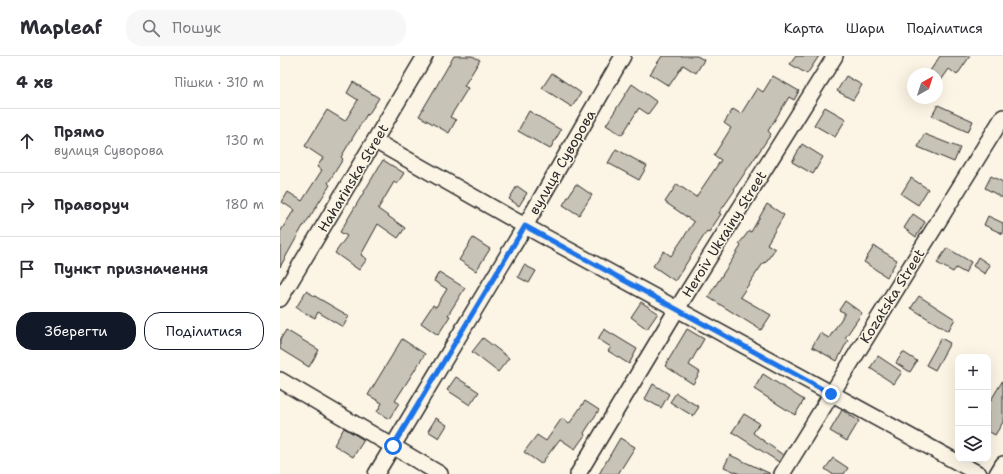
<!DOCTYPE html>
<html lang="uk">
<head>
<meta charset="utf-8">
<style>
	body { margin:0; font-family:"Shantell Sans",sans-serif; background:#f7f7f7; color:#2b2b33 }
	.controls { position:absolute; right:12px; bottom:12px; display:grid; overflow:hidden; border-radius:8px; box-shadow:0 4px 16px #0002 }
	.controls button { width:36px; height:36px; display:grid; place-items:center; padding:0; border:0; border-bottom:1px solid #e1e1e2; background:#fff; color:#2b2b33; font:20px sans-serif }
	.compass { position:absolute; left:627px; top:12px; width:36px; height:36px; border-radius:50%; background:#fff; box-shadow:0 4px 16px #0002; rotate:39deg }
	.stop { position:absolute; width:12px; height:12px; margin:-9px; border:3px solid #1a73e8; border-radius:50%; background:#fff }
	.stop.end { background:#1a73e8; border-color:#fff; box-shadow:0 1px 4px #0008 }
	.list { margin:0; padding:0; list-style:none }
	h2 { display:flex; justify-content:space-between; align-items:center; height:52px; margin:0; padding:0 16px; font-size:17px }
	h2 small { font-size:13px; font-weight:400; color:#7c7c81 }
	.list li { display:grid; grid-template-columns:26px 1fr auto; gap:12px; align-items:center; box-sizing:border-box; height:64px; padding:0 16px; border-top:1px solid #e1e1e2 }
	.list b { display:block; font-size:15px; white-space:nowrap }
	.list p { margin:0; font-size:13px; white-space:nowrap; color:#7c7c81 }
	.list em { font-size:13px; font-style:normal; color:#7c7c81 }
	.actions { display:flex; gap:8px; padding:12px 16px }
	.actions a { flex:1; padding:9px 0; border:1px solid #111827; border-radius:16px; text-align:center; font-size:14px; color:#111827 }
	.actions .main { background:#111827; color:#fff }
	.icon { flex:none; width:22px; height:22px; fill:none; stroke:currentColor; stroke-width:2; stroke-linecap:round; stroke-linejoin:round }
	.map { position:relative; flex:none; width:723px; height:418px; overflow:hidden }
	header { display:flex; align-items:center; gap:24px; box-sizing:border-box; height:56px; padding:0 20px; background:#fff; border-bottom:1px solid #e1e1e2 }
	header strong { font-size:19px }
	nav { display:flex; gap:22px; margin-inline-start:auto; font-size:14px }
	.search { width:280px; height:36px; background:#f7f7f7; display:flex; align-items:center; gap:10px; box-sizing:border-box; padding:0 14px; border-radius:16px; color:#7c7c81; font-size:15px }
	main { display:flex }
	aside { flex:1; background:#fff }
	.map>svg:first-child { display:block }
	.building { fill:#c8c3b7; stroke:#2b2b2b }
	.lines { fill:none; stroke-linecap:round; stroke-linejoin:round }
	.street-casing { stroke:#2b2b2b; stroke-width:18 }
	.street { stroke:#fcf5e5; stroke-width:15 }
	.route { stroke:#1a73e8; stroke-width:5 }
	.labels { text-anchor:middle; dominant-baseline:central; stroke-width:3; stroke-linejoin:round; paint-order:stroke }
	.street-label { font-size:14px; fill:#2b2b2b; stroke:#fcf5e5 }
</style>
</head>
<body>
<header>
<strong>Mapleaf</strong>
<div class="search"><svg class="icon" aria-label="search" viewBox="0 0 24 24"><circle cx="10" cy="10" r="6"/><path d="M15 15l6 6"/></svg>Пошук</div>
<nav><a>Карта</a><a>Шари</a><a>Поділитися</a></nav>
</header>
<main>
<aside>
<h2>4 хв<small>Пішки · 310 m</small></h2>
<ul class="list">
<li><svg class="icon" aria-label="ahead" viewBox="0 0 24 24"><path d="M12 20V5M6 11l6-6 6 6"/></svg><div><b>Прямо</b><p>вулиця Суворова</p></div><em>130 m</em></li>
<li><svg class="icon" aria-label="right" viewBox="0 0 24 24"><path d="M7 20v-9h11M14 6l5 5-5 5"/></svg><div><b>Праворуч</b></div><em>180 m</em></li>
<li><svg class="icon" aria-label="arrive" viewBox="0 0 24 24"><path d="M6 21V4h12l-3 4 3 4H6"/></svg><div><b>Пункт призначення</b></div></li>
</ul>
<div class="actions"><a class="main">Зберегти</a><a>Поділитися</a></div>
</aside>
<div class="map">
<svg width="723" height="418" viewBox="0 0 723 418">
	<rect width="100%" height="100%" fill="#fcf5e5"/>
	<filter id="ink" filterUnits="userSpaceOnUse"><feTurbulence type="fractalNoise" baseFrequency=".025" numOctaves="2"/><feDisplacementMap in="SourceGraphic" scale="8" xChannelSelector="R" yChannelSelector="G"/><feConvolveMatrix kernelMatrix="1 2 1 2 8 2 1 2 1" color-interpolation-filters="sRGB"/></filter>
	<g filter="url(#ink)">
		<!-- building -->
		<g class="building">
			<path d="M174 0H192L200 4 184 30 188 32 170 61 176 64 169 77 139 60Z"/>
			<path d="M382 0H417L424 4 416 17 403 9 389 30 370 18Z"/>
			<path d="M516 0H539L527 18 510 8Z"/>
			<path d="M660 0H690L677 19 669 13 657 30V18H648Z"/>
			<path d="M272 17 301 37 292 51 262 32Z"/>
			<path d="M493 20 519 35 514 44 509 41 488 75 491 78 454 133 455 134 439 157 441 158 429 176 427 175 395 225 373 210 384 195 391 200 414 166 385 146 397 128 416 141 441 104 434 99 451 72 444 67 453 53 461 58 477 32 483 36Z"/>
			<path d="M566 20 582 29 573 44 557 35Z"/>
			<path d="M73 26 99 42 88 59 87 58 61 101 63 103 48 127 50 129 24 170H23L0 211V176L14 154 2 146 8 136 22 145 42 114 37 111 43 102 25 90 47 54 65 65 78 44 67 37Z"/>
			<path d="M352 28 377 46 368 58 359 52 342 79 326 69Z"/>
			<path d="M658 49 693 65 688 76 652 60Z"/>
			<path d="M545 51 566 63 555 81 534 69Z"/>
			<path d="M249 55 281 74 270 93 238 75Z"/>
			<path d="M644 78 680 92 674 106 638 91Z"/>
			<path d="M522 88 543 101 533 118 512 106Z"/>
			<path d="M336 93 367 110 359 124 328 107Z"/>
			<path d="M103 104 124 117 117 128 114 126 98 153 125 172 118 182 98 168 81 199 87 203 79 214 55 197 67 180 60 176Z"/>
			<path d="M711 120 723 126V142L705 132Z"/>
			<path d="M631 122 648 133 638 149 621 138Z"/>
			<path d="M296 128 312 139 299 159 283 149Z"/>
			<path d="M237 130 247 137 239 150 229 143Z"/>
			<path d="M487 148 504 159 487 188 495 193 485 207 484 206 460 241 491 259 481 274 428 241 461 190 459 188 469 175 471 176Z"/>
			<path d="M633 158 645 166 636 181 624 172Z"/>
			<path d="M708 160 723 167V178L704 169Z"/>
			<path d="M193 182 210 193 196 215 179 204Z"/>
			<path d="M594 190 617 204 607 221 584 206Z"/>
			<path d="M667 192 691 206 685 217 676 212 673 216 657 207Z"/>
			<path d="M698 201 710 209 705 218 693 210Z"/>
			<path d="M244 209 256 215 249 227 238 221Z"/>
			<path d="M159 216 185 232 168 259 170 260 158 279 141 267 153 249 156 251 167 233 154 225Z"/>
			<path d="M26 235 69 260 63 271 38 256 35 262 16 252Z"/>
			<path d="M639 240 675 263 668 275 631 252Z"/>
			<path d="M565 245 582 257 565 282 568 284 557 305 532 291 540 277 549 282 565 257 559 254Z"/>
			<path d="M361 246 378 257 367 273 351 261Z"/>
			<path d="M324 273 357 293 349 308 328 295 331 291 318 283Z"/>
			<path d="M407 273 424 283 409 309 420 316 413 328 385 310Z"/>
			<path d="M6 274 39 294 29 311 0 293V284Z"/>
			<path d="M203 282 229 302 218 316 192 296Z"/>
			<path d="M661 282 670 287 655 314 646 309Z"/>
			<path d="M122 283 145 298 115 345 119 347 109 363 97 356 102 347 88 339Z"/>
			<path d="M623 296 637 305 630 316 616 307Z"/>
			<path d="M598 300 622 316 614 328 590 312Z"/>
			<path d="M483 318 524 344 515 359 474 333Z"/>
			<path d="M176 321 199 336 190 349 167 334Z"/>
			<path d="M723 324V366L715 379 708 375V349Z"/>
			<path d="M373 328 389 338 381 352 365 343Z"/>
			<path d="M396 337 419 351 413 360 390 346Z"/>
			<path d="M305 345 319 354 304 377 305 379 295 393 280 383 261 408 244 396 257 379 266 385 282 362 289 368Z"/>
			<path d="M562 354 579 365 567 385 550 375Z"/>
			<path d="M464 358 479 367 473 377 503 399 499 406 452 376Z"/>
			<path d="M156 362 167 369 159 382 148 375Z"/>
			<path d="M64 372 84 384 73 401 54 389Z"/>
			<path d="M340 382 355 391 338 418H319Z"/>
			<path d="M450 399 491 418H460L444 411Z"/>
			<path d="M553 402 568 412 564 418H552L545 413Z"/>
		</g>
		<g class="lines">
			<defs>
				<g id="street">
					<path d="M95 85 245 170 699 418"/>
					<path d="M0 243 145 0"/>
					<path d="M0 324 160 418"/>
					<path d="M96 418 245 170 343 0"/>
					<path d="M298 418 397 253 555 0"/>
					<path d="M502 418 723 61"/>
					<path d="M717 418 723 408"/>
				</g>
			</defs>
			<!-- street casing -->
			<use href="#street" class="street-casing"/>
			<!-- street -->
			<use href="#street" class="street"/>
		</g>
	</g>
	<g class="lines" filter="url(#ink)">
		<!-- route -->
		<path class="route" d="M113 390 245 170 551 338"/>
	</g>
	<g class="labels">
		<!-- street labels -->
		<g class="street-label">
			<text transform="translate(282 106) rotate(-60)">вулиця Суворова</text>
			<text transform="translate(73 122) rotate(-59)">Haharinska Street</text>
			<text transform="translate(444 178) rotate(-58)">Heroiv Ukrainy Street</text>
			<text transform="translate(612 240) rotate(-58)">Kozatska Street</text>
		</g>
	</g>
</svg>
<div class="controls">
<button>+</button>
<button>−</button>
<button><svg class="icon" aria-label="layers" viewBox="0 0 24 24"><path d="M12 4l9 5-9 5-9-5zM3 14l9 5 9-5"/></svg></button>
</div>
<svg class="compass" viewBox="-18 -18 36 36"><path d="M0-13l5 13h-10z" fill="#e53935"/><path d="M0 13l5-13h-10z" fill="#7c7c81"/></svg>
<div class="stop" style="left:113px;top:390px"></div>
<div class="stop end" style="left:551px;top:338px"></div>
</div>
</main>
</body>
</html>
